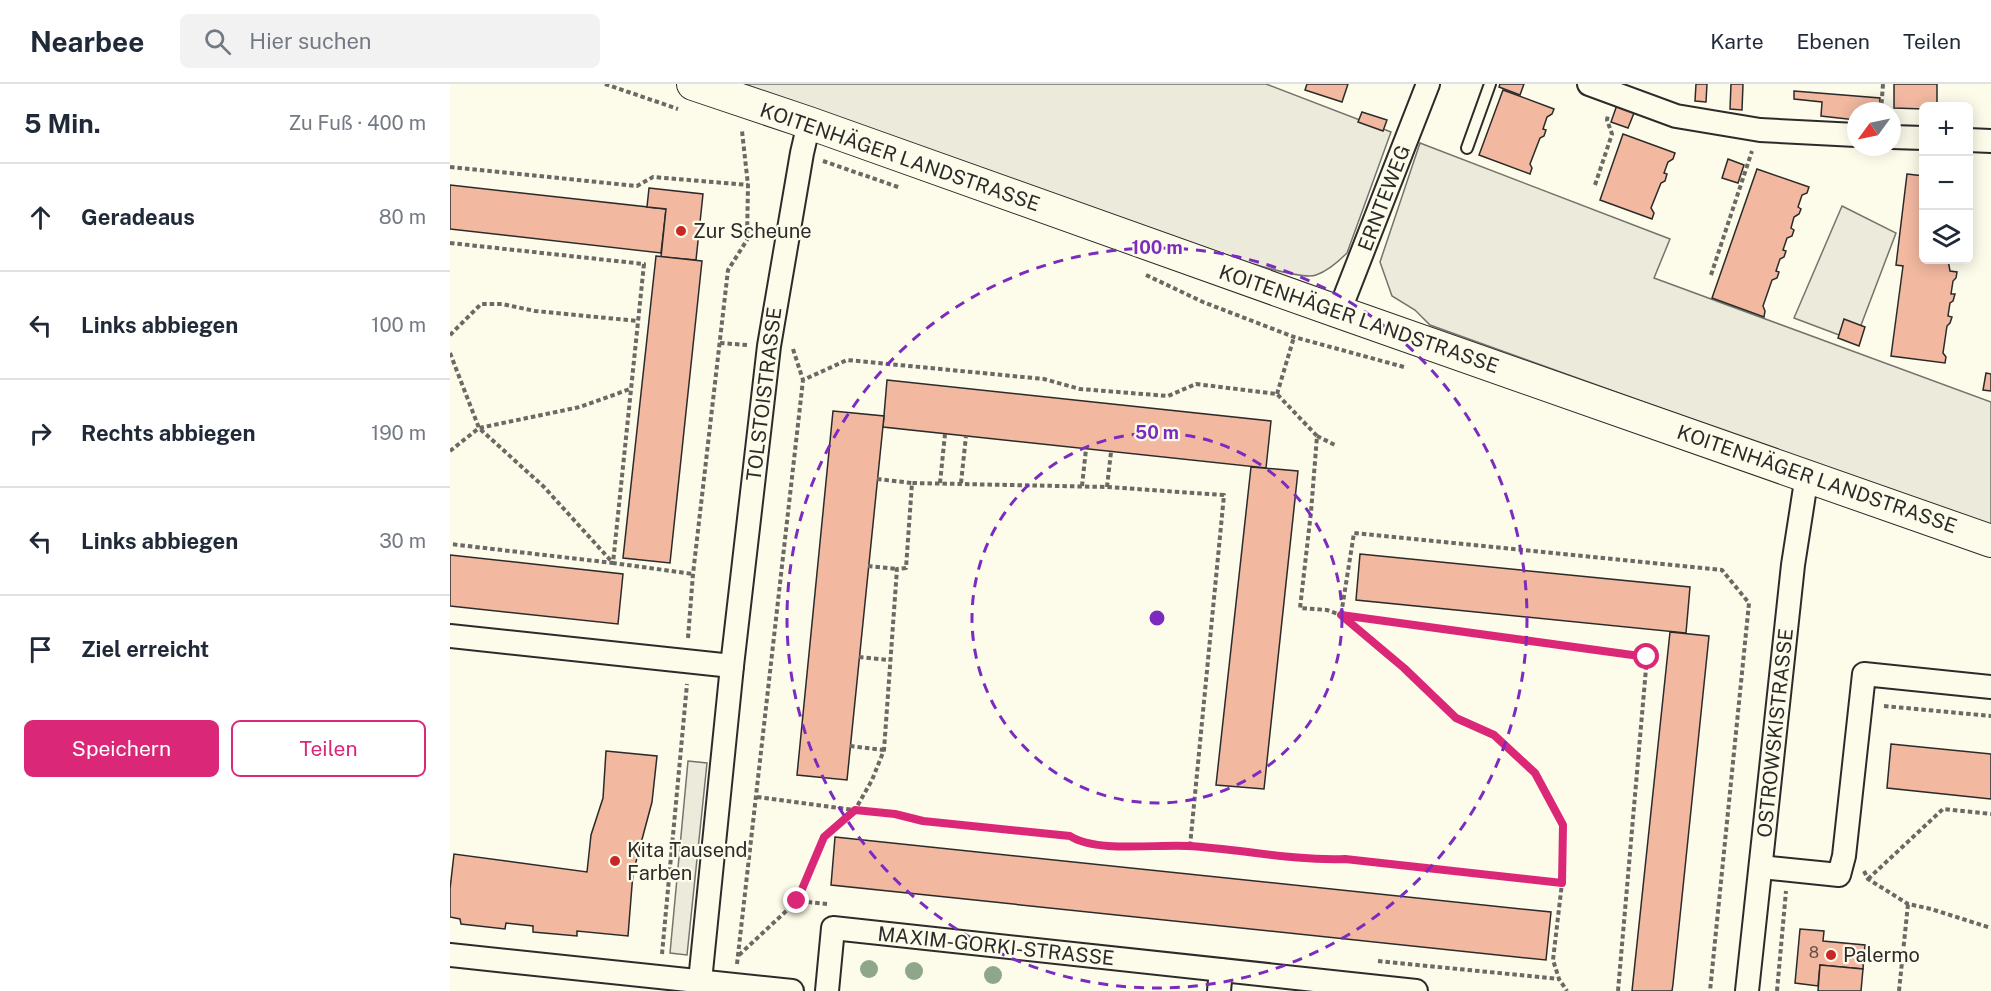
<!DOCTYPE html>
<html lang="de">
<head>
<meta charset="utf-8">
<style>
	body { margin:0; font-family:"Public Sans",sans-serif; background:#f2f2f3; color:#1f2937 }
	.controls { position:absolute; right:18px; top:18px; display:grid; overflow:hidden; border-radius:9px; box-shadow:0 3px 15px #0003 }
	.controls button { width:54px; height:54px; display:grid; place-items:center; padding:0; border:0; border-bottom:2px solid #e0e1e3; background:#fff; color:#1f2937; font:30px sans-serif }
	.compass { position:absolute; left:1397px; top:18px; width:54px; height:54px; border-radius:50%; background:#fff; box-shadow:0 3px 15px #0003; rotate:237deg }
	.stop { position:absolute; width:18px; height:18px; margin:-14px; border:4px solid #db2777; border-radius:50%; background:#fff }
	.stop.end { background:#db2777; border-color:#fff; box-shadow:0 2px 6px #0008 }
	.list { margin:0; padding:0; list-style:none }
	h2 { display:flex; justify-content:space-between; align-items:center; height:78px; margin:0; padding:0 24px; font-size:26px }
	h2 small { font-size:20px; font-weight:400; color:#747a83 }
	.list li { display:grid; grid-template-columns:39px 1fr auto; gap:18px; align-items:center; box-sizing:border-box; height:108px; padding:0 24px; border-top:2px solid #e0e1e3 }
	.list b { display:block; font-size:22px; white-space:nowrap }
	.list em { font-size:20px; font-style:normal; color:#747a83 }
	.actions { display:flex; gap:12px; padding:18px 24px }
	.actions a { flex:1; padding:14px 0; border:2px solid #db2777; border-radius:9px; text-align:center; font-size:21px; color:#db2777 }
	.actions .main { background:#db2777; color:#fff }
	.icon { flex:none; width:33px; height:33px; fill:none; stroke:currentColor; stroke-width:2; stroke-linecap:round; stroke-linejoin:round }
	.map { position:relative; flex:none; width:1541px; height:907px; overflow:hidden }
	header { display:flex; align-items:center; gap:36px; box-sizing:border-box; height:84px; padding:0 30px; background:#fff; border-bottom:2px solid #e0e1e3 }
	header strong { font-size:28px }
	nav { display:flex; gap:33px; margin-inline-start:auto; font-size:21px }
	.search { width:420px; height:54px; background:#f2f2f3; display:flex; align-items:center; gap:15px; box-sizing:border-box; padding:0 21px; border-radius:9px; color:#747a83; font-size:22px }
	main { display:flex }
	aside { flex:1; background:#fff }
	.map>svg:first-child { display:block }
	.green { fill:#ecebdb; stroke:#74746e; stroke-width:1.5 }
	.parking { fill:#eceadb; stroke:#74746e; stroke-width:1.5 }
	.building { fill:#f2b8a0; stroke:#2b2b2b; stroke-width:1.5 }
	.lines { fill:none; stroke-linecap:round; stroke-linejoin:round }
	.lane-casing { stroke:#2b2b2b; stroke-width:14 }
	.street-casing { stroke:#2b2b2b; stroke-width:26 }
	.secondary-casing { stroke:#2b2b2b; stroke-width:34 }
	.path { stroke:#6a6964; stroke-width:4; stroke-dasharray:4.5 3; stroke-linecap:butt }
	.lane { stroke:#fdfbea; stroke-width:10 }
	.street { stroke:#fdfbea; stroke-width:22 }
	.secondary { stroke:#fdfbea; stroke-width:32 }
	.tree { fill:#8ea78a }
	.route { stroke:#db2777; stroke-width:8 }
	.ring { fill:none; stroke:#7b2cbf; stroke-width:3; stroke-dasharray:10 8 }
	.poi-dot { fill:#c62828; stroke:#fdfbea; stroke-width:2 }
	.labels { text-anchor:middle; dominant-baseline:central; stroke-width:4.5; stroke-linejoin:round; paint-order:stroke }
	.number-label { font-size:16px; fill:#5d4e48 }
	.street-label { font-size:20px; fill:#2b2b2b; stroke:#fdfbea }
	.poi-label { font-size:20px; fill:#2b2b2b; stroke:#fdfbea; text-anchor:start }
	.centre { fill:#7b2cbf; stroke:#fdfbea; stroke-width:3 }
	.ring-label { font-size:18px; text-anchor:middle; font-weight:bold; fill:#7b2cbf; stroke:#fdfbea; stroke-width:4.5; stroke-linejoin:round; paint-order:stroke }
</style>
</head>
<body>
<header>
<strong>Nearbee</strong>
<div class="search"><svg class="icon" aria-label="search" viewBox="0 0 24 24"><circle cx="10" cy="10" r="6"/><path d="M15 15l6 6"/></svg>Hier suchen</div>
<nav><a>Karte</a><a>Ebenen</a><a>Teilen</a></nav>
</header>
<main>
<aside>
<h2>5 Min.<small>Zu Fuß · 400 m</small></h2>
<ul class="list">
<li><svg class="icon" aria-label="ahead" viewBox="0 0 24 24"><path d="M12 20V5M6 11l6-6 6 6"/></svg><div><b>Geradeaus</b></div><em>80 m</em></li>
<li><svg class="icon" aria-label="left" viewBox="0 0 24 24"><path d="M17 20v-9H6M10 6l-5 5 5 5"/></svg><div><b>Links abbiegen</b></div><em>100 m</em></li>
<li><svg class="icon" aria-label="right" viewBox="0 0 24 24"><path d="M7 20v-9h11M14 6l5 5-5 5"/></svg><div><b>Rechts abbiegen</b></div><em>190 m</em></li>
<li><svg class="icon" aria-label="left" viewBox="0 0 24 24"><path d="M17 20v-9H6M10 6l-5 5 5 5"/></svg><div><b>Links abbiegen</b></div><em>30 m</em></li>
<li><svg class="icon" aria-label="arrive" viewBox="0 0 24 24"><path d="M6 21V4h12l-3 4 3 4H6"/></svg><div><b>Ziel erreicht</b></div></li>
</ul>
<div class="actions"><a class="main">Speichern</a><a>Teilen</a></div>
</aside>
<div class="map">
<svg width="1541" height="907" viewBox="0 0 1541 907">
	<rect width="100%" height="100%" fill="#fdfbea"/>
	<!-- green -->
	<g class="green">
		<path d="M291 0H816L941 48 897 169C888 178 878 187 866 191 854 196 811 182 797 178Z"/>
		<path d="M970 59 1220 155 1204 194 1541 318V443L980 241 965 226 942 212 930 178Z"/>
	</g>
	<!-- parking -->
	<g class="parking">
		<path d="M1392 122 1446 149 1405 257 1344 234Z"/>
		<path d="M238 677 257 679 237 871 220 869Z"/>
	</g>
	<!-- building -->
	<g class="building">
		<path d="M857 0H898L892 18 855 6Z"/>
		<path d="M1050 0H1074L1070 11 1049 3Z"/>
		<path d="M1246 0H1257L1256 18 1245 17Z"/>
		<path d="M1281 0H1293L1292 26 1280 25Z"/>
		<path d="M1444 0H1487V22H1474V25L1444 24Z"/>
		<path d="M1053 6 1104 25 1102 30 1097 33 1093 45 1096 46 1094 52 1090 54 1080 80 1082 84 1080 90 1029 71Z"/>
		<path d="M1344 7 1430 14 1429 27H1406V36L1371 32 1372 18 1344 15Z"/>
		<path d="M1168 18 1186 24 1178 44 1161 38Z"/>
		<path d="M912 28 937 36 933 47 908 38Z"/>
		<path d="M1173 50 1225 69 1223 75 1218 78 1214 89 1217 90 1215 97 1211 99 1201 124 1204 129 1202 135 1150 116Z"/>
		<path d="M1278 75 1294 81 1288 99 1272 94Z"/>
		<path d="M1307 85 1359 103 1357 109 1352 111 1348 123 1351 125 1349 130 1344 133 1341 144 1344 146 1342 152 1337 154 1333 166 1336 167 1334 173 1330 175 1326 187 1329 188 1327 194 1322 196 1313 222 1315 227 1314 233 1262 214Z"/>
		<path d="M1457 90 1474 92V176H1498L1500 187 1507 188 1506 194 1503 197 1501 210H1505L1503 217 1500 219 1498 232 1502 233 1500 239 1497 242 1493 269 1496 273 1495 279 1441 272 1453 182 1446 181Z"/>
		<path d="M0 101 216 125 211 169 0 145Z"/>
		<path d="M199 104 253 110 246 176 211 173 216 125 197 123Z"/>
		<path d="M206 172 252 177 220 479 173 474Z"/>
		<path d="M1394 235 1415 243 1409 262 1388 254Z"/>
		<path d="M1536 289 1541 290V307L1533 306Z"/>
		<path d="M437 296 821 337 816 384 433 343Z"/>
		<path d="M383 327 434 332 397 696 347 691Z"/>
		<path d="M801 383 848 387 814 705 766 701Z"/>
		<path d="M910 470 1240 503 1236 549 906 516Z"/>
		<path d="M0 471 173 490 168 540 0 522Z"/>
		<path d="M1220 548 1259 552 1223 900 1222 907H1182Z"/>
		<path d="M1441 660 1541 670V715L1437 704Z"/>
		<path d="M156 667 207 672 202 718 183 789 178 852 127 847V852L83 848V842L56 839 55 845 11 840 10 835 0 833V805L4 770 137 788 141 751 153 714Z"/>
		<path d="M385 753 1101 828 1096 876 381 801Z"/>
		<path d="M1350 845 1374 847 1373 857 1415 861 1413 885 1370 881 1368 902 1345 899Z"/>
		<path d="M1370 881 1413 885 1411 907H1368Z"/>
	</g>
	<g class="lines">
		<defs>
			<path id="lane" d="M1017 64 1040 0"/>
			<g id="street">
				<path d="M1139 0 1226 32 1310 46 1406 51"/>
				<path d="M1442 53 1474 54"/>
				<path d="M1518 56 1541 57"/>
				<path d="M889 228 978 0"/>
				<path d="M0 552 282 582"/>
				<path d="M1311 783 1389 791 1394 772 1414 590 1541 603"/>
				<path d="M0 871 342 907"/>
				<path d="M249 907 282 582 319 262 352 69 359 39"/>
				<path d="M377 907 383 844 966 907"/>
				<path d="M769 907 771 886"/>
				<path d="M1297 907 1343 481 1357 391"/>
			</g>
			<path id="secondary" d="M243 0 359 39 889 228 1541 457"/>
		</defs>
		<!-- lane casing -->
		<use href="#lane" class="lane-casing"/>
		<!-- street casing -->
		<use href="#street" class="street-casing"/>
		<!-- secondary casing -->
		<use href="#secondary" class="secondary-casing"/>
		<!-- path -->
		<g class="path">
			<path d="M155 0 228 25"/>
			<path d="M1431 27 1433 0"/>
			<path d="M373 77 451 104"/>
			<path d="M0 83 187 102 203 93 298 101"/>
			<path d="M1145 101 1162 50 1157 36 1158 31"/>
			<path d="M0 159 194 180 163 479 243 490"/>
			<path d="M696 191 753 218 844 253 954 283"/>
			<path d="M1261 191 1302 67"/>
			<path d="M0 251 31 220H52L85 227 188 237"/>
			<path d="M270 259 297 261"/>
			<path d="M343 265 353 296"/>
			<path d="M0 269 29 344 94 403 163 479 0 460"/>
			<path d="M827 310 844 253"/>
			<path d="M867 352 885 361"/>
			<path d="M0 367 29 344 130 323 180 305"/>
			<path d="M427 395 462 399"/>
			<path d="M490 399 495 350"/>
			<path d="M511 399 516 352"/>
			<path d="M632 402 636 365"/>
			<path d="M657 403 661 368"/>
			<path d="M418 482 447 485"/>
			<path d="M238 554 243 490 278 186 297 156 298 101 292 47"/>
			<path d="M409 573 439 576"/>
			<path d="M1434 622 1541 632"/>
			<path d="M400 662 434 666"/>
			<path d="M307 713 404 726"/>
			<path d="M740 762 774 411 657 403 462 399 456 484 447 485 434 666 422 696 405 726 445 730 473 737 620 752C645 769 707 761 738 762 791 765 842 777 895 775L1112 799 1103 876 1109 895 1117 907"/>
			<path d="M1414 787 1418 795 1458 820 1481 825 1541 844"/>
			<path d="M1418 795 1493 725 1541 730"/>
			<path d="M347 817 374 753 404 726"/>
			<path d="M212 870 237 600"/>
			<path d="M289 871 347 817 377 820"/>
			<path d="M928 877 1109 895"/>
			<path d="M287 880 353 296 397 276 594 295 630 305 718 312 746 300 827 310 867 352 861 428 850 524 877 526 891 531 954 584 1006 634 1044 650 1085 689 1113 741 1112 799"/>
			<path d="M1168 907 1197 573 891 531 904 449 1272 486 1299 519 1260 907"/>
			<path d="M1327 907 1336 807"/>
			<path d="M1449 907 1458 820"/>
		</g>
		<!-- lane -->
		<use href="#lane" class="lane"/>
		<!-- street -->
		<use href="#street" class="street"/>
		<!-- secondary -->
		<use href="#secondary" class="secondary"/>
	</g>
	<!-- trees -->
	<g class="tree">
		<circle cx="419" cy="885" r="9"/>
		<circle cx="464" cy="887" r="9"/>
		<circle cx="543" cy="891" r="9"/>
	</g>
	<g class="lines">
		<!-- route -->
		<path class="route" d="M347 817 374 753 405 726 445 730 473 737 620 752C646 769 707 760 738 762 791 765 842 777 895 775L1112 799 1113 741 1085 689 1044 651 1006 634 954 584 891 531 1197 573"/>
	</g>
	<!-- distance rings -->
	<g class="ring">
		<circle cx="707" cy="534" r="185"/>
		<circle cx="707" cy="534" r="370"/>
	</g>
	<!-- markers -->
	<g class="poi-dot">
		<circle cx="231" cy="147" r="6"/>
		<circle cx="165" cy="777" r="6"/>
		<circle cx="1381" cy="871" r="6"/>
	</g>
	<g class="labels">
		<!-- number labels -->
		<g class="number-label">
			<text x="1364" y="868">8</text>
		</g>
		<!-- street labels -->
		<g class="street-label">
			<text transform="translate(450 73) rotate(19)">KOITENHÄGER LANDSTRASSE</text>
			<text transform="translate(934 114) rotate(-69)">ERNTEWEG</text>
			<text transform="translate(909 235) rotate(19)">KOITENHÄGER LANDSTRASSE</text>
			<text transform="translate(314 310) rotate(-83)">TOLSTOISTRASSE</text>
			<text transform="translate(1367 395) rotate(19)">KOITENHÄGER LANDSTRASSE</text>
			<text transform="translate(1325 649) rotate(-84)">OSTROWSKISTRASSE</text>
			<text transform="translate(546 862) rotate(6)">MAXIM-GORKI-STRASSE</text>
		</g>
		<!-- poi labels -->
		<g class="poi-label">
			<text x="243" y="147">Zur Scheune</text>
			<text x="177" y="766">Kita Tausend<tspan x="177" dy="23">Farben</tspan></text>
			<text x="1393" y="871">Palermo</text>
		</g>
	</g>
	<circle cx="707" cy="534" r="9" class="centre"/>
	<g class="ring-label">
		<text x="707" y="170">100 m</text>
		<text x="707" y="355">50 m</text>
	</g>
</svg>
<div class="controls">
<button>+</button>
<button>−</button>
<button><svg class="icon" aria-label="layers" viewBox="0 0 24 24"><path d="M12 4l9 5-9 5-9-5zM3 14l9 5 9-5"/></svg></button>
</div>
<svg class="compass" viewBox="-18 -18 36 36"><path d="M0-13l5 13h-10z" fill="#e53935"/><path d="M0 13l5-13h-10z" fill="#747a83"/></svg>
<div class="stop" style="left:1197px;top:573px"></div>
<div class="stop end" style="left:347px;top:817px"></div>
</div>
</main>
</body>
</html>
